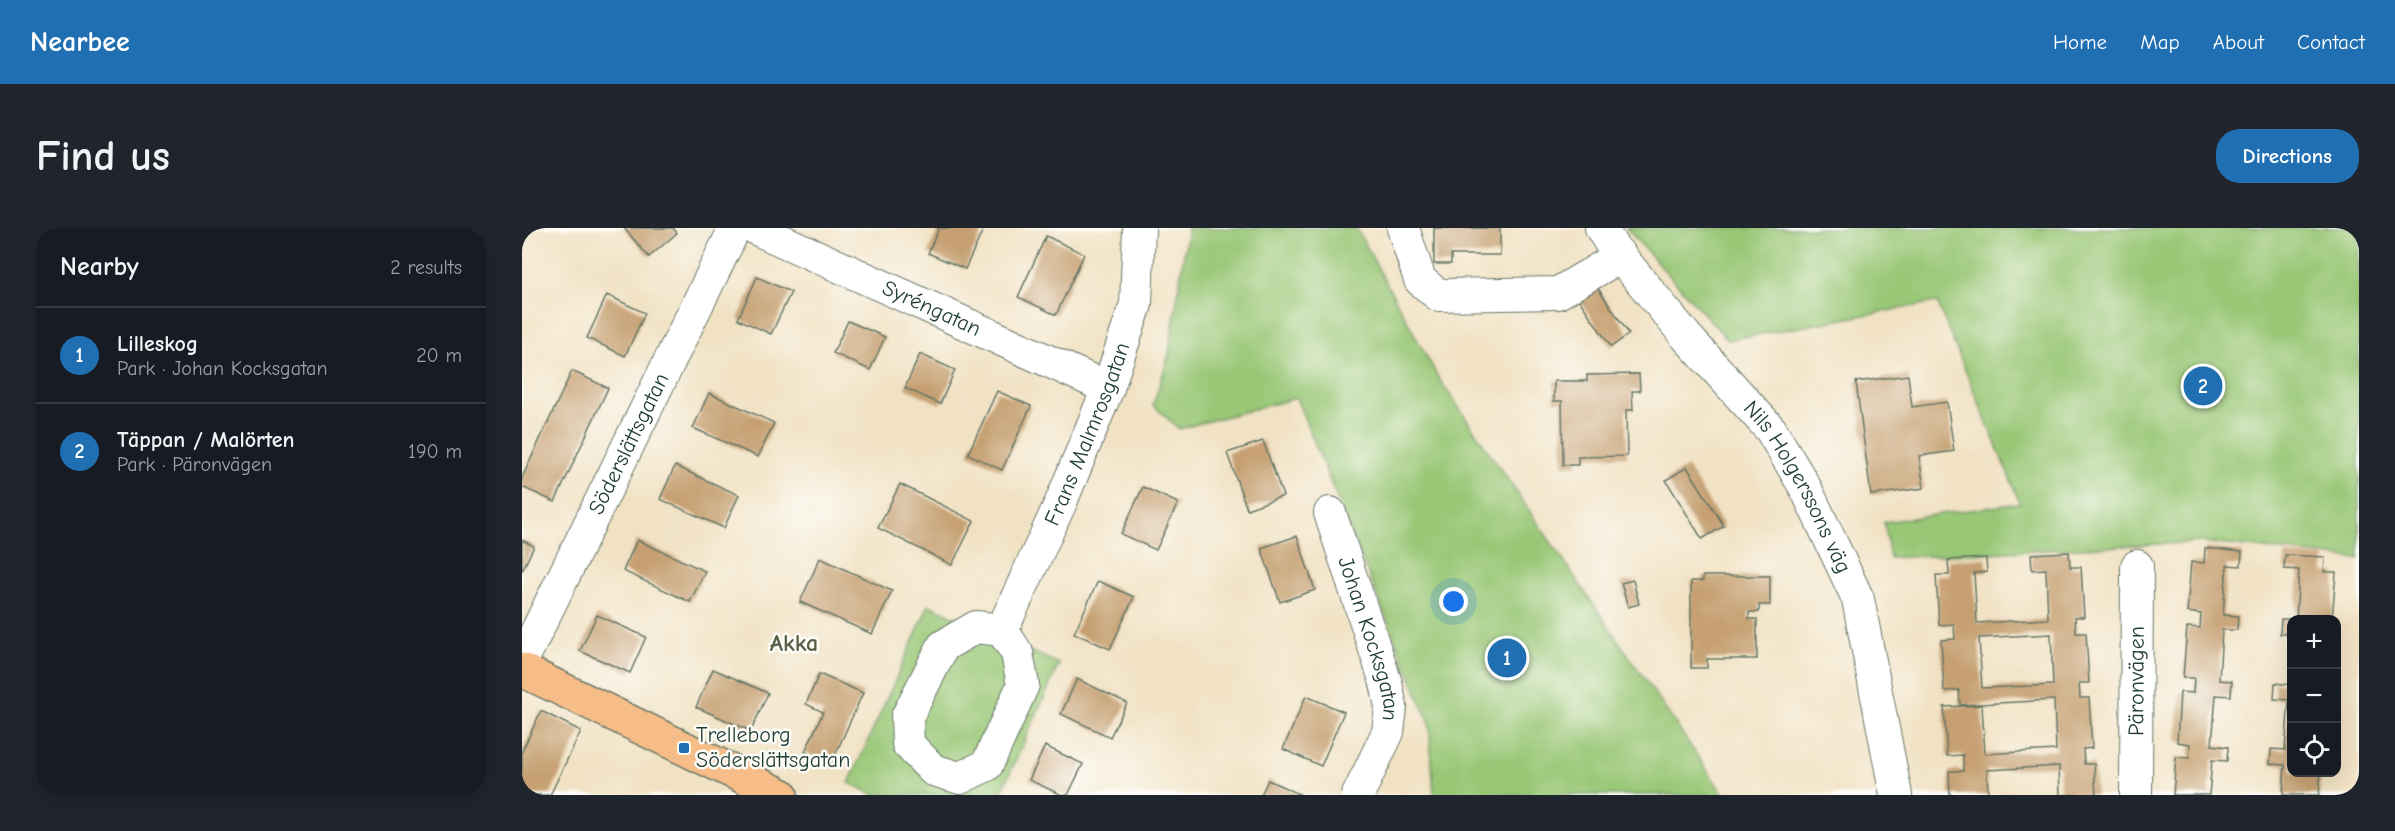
<!DOCTYPE html>
<html lang="en">
<head>
<meta charset="utf-8">
<style>
	body { margin:0; font-family:"Comic Neue",sans-serif; background:#20242c; color:#f1f3f6 }
	.controls { position:absolute; right:18px; bottom:18px; display:grid; overflow:hidden; border-radius:12px; box-shadow:0 6px 24px #0002 }
	.controls button { width:54px; height:54px; display:grid; place-items:center; padding:0; border:0; border-bottom:2px solid #363941; background:#171b24; color:#f1f3f6; font:30px sans-serif }
	.you { position:absolute; left:932px; top:374px; width:21px; height:21px; margin:-15px; border:4px solid #fff; border-radius:50%; background:#1a73e8; box-shadow:0 0 0 9px #1a73e833 }
	.badge { display:grid; place-items:center; width:39px; height:39px; border-radius:50%; background:#1f6fb2; color:#fff; font-size:20px; font-weight:700 }
	.pin { position:absolute; translate:-50% -50%; border:3px solid #fff; box-shadow:0 2px 6px #0006 }
	.list { margin:0; padding:0; list-style:none }
	h2 { display:flex; justify-content:space-between; align-items:center; height:78px; margin:0; padding:0 24px; font-size:26px }
	h2 small { font-size:20px; font-weight:400; color:#9ea1a6 }
	.list li { display:grid; grid-template-columns:39px 1fr auto; gap:18px; align-items:center; box-sizing:border-box; height:96px; padding:0 24px; border-top:2px solid #363941 }
	.list b { display:block; font-size:22px; white-space:nowrap }
	.list p { margin:0; font-size:20px; white-space:nowrap; color:#9ea1a6 }
	.list em { font-size:20px; font-style:normal; color:#9ea1a6 }
	.icon { flex:none; width:33px; height:33px; fill:none; stroke:currentColor; stroke-width:2; stroke-linecap:round; stroke-linejoin:round }
	.map { position:relative; flex:none; width:1837px; height:567px; overflow:hidden; border-radius:24px }
	header { display:flex; align-items:center; gap:36px; box-sizing:border-box; height:84px; padding:0 30px; background:#1f6fb2; color:#fff }
	header strong { font-size:28px }
	nav { display:flex; gap:33px; margin-inline-start:auto; font-size:21px }
	.intro { display:flex; align-items:center; justify-content:space-between; box-sizing:border-box; height:144px; padding:0 36px }
	h1 { margin:0; font-size:42px }
	.button { padding:15px 27px; border-radius:24px; background:#1f6fb2; color:#fff; font-size:21px; font-weight:700 }
	main { display:flex; gap:36px; padding:0 36px }
	aside { flex:1; background:#171b24; border-radius:24px; box-shadow:0 6px 24px #0002 }
	.map>svg:first-child { display:block }
	.green { fill:#99c776; stroke:#5c8255; stroke-width:1.5 }
	.building { fill:#c6a072; fill-rule:evenodd }
	.lines { fill:none; stroke-linecap:round; stroke-linejoin:round }
	.minor-casing { stroke:#687766; stroke-width:34 }
	.major-casing { stroke:#687766; stroke-width:36 }
	.minor { stroke:#fff; stroke-width:32 }
	.major { stroke:#f7bd88; stroke-width:33 }
	.poi-dot { fill:#1f6fb2; stroke:#fdfcf7; stroke-width:2 }
	.labels { text-anchor:middle; dominant-baseline:central; stroke-width:5; stroke-linejoin:round; paint-order:stroke }
	.street-label { font-size:22px; fill:#1f3d34; stroke:#fdfcf7 }
	.poi-label { font-size:22px; fill:#1f3d34; stroke:#fdfcf7; text-anchor:start }
	.neighbourhood-label { font-size:24px; font-weight:bold; fill:#59604a; stroke:#fdfcf7 }
</style>
</head>
<body>
<header>
<strong>Nearbee</strong>
<nav><a>Home</a><a>Map</a><a>About</a><a>Contact</a></nav>
</header>
<div class="intro"><h1>Find us</h1><a class="button">Directions</a></div>
<main>
<aside>
<h2>Nearby<small>2 results</small></h2>
<ul class="list">
<li><span class="badge">1</span><div><b>Lilleskog</b><p>Park · Johan Kocksgatan</p></div><em>20 m</em></li>
<li><span class="badge">2</span><div><b>Täppan / Malörten</b><p>Park · Päronvägen</p></div><em>190 m</em></li>
</ul>
</aside>
<div class="map">
<svg width="1837" height="567" viewBox="0 0 1837 567">
	<rect width="100%" height="100%" fill="#fdfcf7"/>
	<filter id="ink" filterUnits="userSpaceOnUse"><feTurbulence type="fractalNoise" baseFrequency=".0167" numOctaves="2"/><feDisplacementMap in="SourceGraphic" scale="12" xChannelSelector="R" yChannelSelector="G"/><feConvolveMatrix kernelMatrix="1 2 1 2 8 2 1 2 1" color-interpolation-filters="sRGB"/></filter>
	<filter id="wash" filterUnits="userSpaceOnUse"><feTurbulence type="fractalNoise" baseFrequency=".008" numOctaves="4" result="noise"/><feDisplacementMap in="SourceGraphic" scale="24" xChannelSelector="R" yChannelSelector="G"/><feGaussianBlur stdDeviation="1.35" result="paint"/><feColorMatrix in="noise" values="0 0 0 0 0 0 0 0 0 0 0 0 0 0 0 0 0 1.4 0 .05"/><feComposite in="paint" operator="in"/></filter>
	<g filter="url(#wash)">
		<rect width="100%" height="100%" fill="#f1e2c4"/>
		<!-- green -->
		<g class="green">
			<path d="M666 0H834L917 151 1202 567H912L907 494 774 170 657 201 631 177 646 130Z"/>
			<path d="M1104 0H1837V331L1678 314 1368 330 1362 294 1498 275 1415 74 1206 112Z"/>
			<path d="M407 377 537 436 478 567H353L327 555Z"/>
		</g>
		<g id="blocks">
			<!-- building -->
			<g class="building">
				<path d="M102 0H151L155 5 127 29Z"/>
				<path d="M417 0H462L443 41 406 25Z"/>
				<path d="M912 0H978V27H929V36H912Z"/>
				<path d="M524 8 562 26 534 87 496 69Z"/>
				<path d="M235 49 269 64 249 106 216 91Z"/>
				<path d="M1073 56 1107 106 1089 119 1055 69Z"/>
				<path d="M85 67 123 85 103 128 65 110Z"/>
				<path d="M326 93 363 109 348 142 311 125Z"/>
				<path d="M398 126 433 142 418 176 383 160Z"/>
				<path d="M50 143 86 160 33 274 0 259V250Z"/>
				<path d="M1117 146 1118 163H1110L1111 182H1104L1105 228 1056 229V237H1041L1040 173H1032V153H1065V147Z"/>
				<path d="M1386 147 1390 179 1425 174 1432 223 1397 228 1402 260 1349 267 1334 154Z"/>
				<path d="M475 163 509 178 480 242 446 226Z"/>
				<path d="M187 165 252 195 236 229 171 200Z"/>
				<path d="M741 213 761 268 725 281 705 225Z"/>
				<path d="M153 238 217 267 202 300 138 271Z"/>
				<path d="M1165 239 1202 298 1180 311 1144 252Z"/>
				<path d="M378 256 452 293 430 337 356 300Z"/>
				<path d="M621 259 656 275 634 322 599 306Z"/>
				<path d="M775 308 793 362 758 374 739 320Z"/>
				<path d="M0 312 12 318 0 343Z"/>
				<path d="M115 312 183 343 168 374 101 343Z"/>
				<path d="M1683 320 1720 324 1719 338 1705 337 1701 387 1716 388 1715 402H1700L1697 452 1710 453 1709 468 1694 467 1690 517 1706 519 1705 533 1690 532 1687 567H1651L1654 529 1667 530 1668 516 1655 514 1658 464 1671 465 1672 450H1661L1665 399 1678 400 1679 386 1665 384 1669 334 1682 335Z"/>
				<path d="M1547 324 1548 339H1559L1562 389H1553L1554 405H1564L1567 455H1557L1558 470H1567L1570 520 1561 521 1562 536H1572L1574 567H1538L1537 538 1465 542 1466 567H1428L1427 543H1441V527L1425 528 1422 479 1460 477 1463 526 1534 522 1532 472 1438 477 1437 462 1422 463 1419 412 1433 411 1432 396 1417 397 1414 347H1427L1426 332 1464 330 1465 344 1452 345 1455 395 1526 391 1524 341 1510 342 1509 326ZM1529 406 1531 457 1460 460 1457 410Z"/>
				<path d="M1763 327 1803 329 1802 344H1814L1810 392H1774L1777 342 1762 341Z"/>
				<path d="M298 330 370 363 350 406 278 374Z"/>
				<path d="M1181 348H1248V377H1237V384H1227V391H1235V431H1185V440H1169V353H1181Z"/>
				<path d="M1111 352 1117 376 1106 379 1099 355Z"/>
				<path d="M576 353 612 369 588 421 552 405Z"/>
				<path d="M75 387 124 409 108 445 58 423Z"/>
				<path d="M1759 391H1770V406H1758Z"/>
				<path d="M191 441 246 465 229 503 174 479Z"/>
				<path d="M297 446 341 465 309 536 283 524 301 484 284 476Z"/>
				<path d="M555 451 605 475 588 509 539 486Z"/>
				<path d="M1753 455 1770 457V544H1799L1797 567H1761L1763 537 1748 536 1749 521 1763 522 1767 472 1752 471Z"/>
				<path d="M784 468 822 484 799 538 761 521Z"/>
				<path d="M19 483 59 503 28 567H0V523Z"/>
				<path d="M523 518 561 536 546 567H540L507 552Z"/>
				<path d="M746 552 779 567H739Z"/>
			</g>
		</g>
	</g>
	<g filter="url(#ink)">
		<use href="#blocks" fill-opacity="0" stroke="#687766" stroke-width="1.5"/>
		<g class="lines">
			<defs>
				<g id="minor">
					<path id="s1" d="M232 0 586 160"/>
					<path d="M881 0 898 52 916 67 1036 65 1099 28"/>
					<path id="s2" d="M1079 0 1090 18 1164 108 1249 202 1284 261 1336 371 1374 567"/>
					<path id="s3" d="M808 285 864 455 869 479 866 504 836 567"/>
					<path d="M454 399 480 402 495 425 501 457 465 537 438 550 411 542 386 516 385 489 421 418Z"/>
					<path id="s4" d="M480 402 539 274 586 160 614 76 617 0"/>
					<path id="s5" d="M0 433 213 0"/>
					<path id="s6" d="M1614 567 1615 338"/>
				</g>
				<path id="major" d="M0 442 259 567"/>
			</defs>
			<!-- minor casing -->
			<use href="#minor" class="minor-casing"/>
			<!-- major casing -->
			<use href="#major" class="major-casing"/>
			<!-- minor -->
			<use href="#minor" class="minor"/>
			<!-- major -->
			<use href="#major" class="major"/>
		</g>
	</g>
	<!-- markers -->
	<rect class="poi-dot" x="156" y="514" width="12" height="12" rx="3"/>
	<g class="labels">
		<!-- street labels -->
		<g class="street-label">
			<text stroke="none"><textPath href="#s1" startOffset="195">Syréngatan</textPath></text>
			<text stroke="none"><textPath href="#s4" startOffset="214">Frans Malmrosgatan</textPath></text>
			<text stroke="none"><textPath href="#s5" startOffset="242">Söderslättsgatan</textPath></text>
			<text stroke="none"><textPath href="#s2" startOffset="327">Nils Holgerssons väg</textPath></text>
			<text stroke="none"><textPath href="#s3" startOffset="132">Johan Kocksgatan</textPath></text>
			<text stroke="none"><textPath href="#s6" startOffset="114">Päronvägen</textPath></text>
		</g>
		<!-- poi labels -->
		<g class="poi-label">
			<text x="174" y="507">Trelleborg<tspan x="174" dy="25">Söderslättsgatan</tspan></text>
		</g>
		<!-- neighbourhood labels -->
		<g class="neighbourhood-label">
			<text x="272" y="415">Akka</text>
		</g>
	</g>
</svg>
<div class="controls">
<button>+</button>
<button>−</button>
<button><svg class="icon" aria-label="locate" viewBox="0 0 24 24"><circle cx="12" cy="12" r="6"/><path d="M12 2v4M12 18v4M2 12h4M18 12h4"/></svg></button>
</div>
<div class="you"></div>
<div class="pin badge" style="left:985px;top:430px">1</div>
<div class="pin badge" style="left:1681px;top:158px">2</div>
</div>
</main>
</body>
</html>
